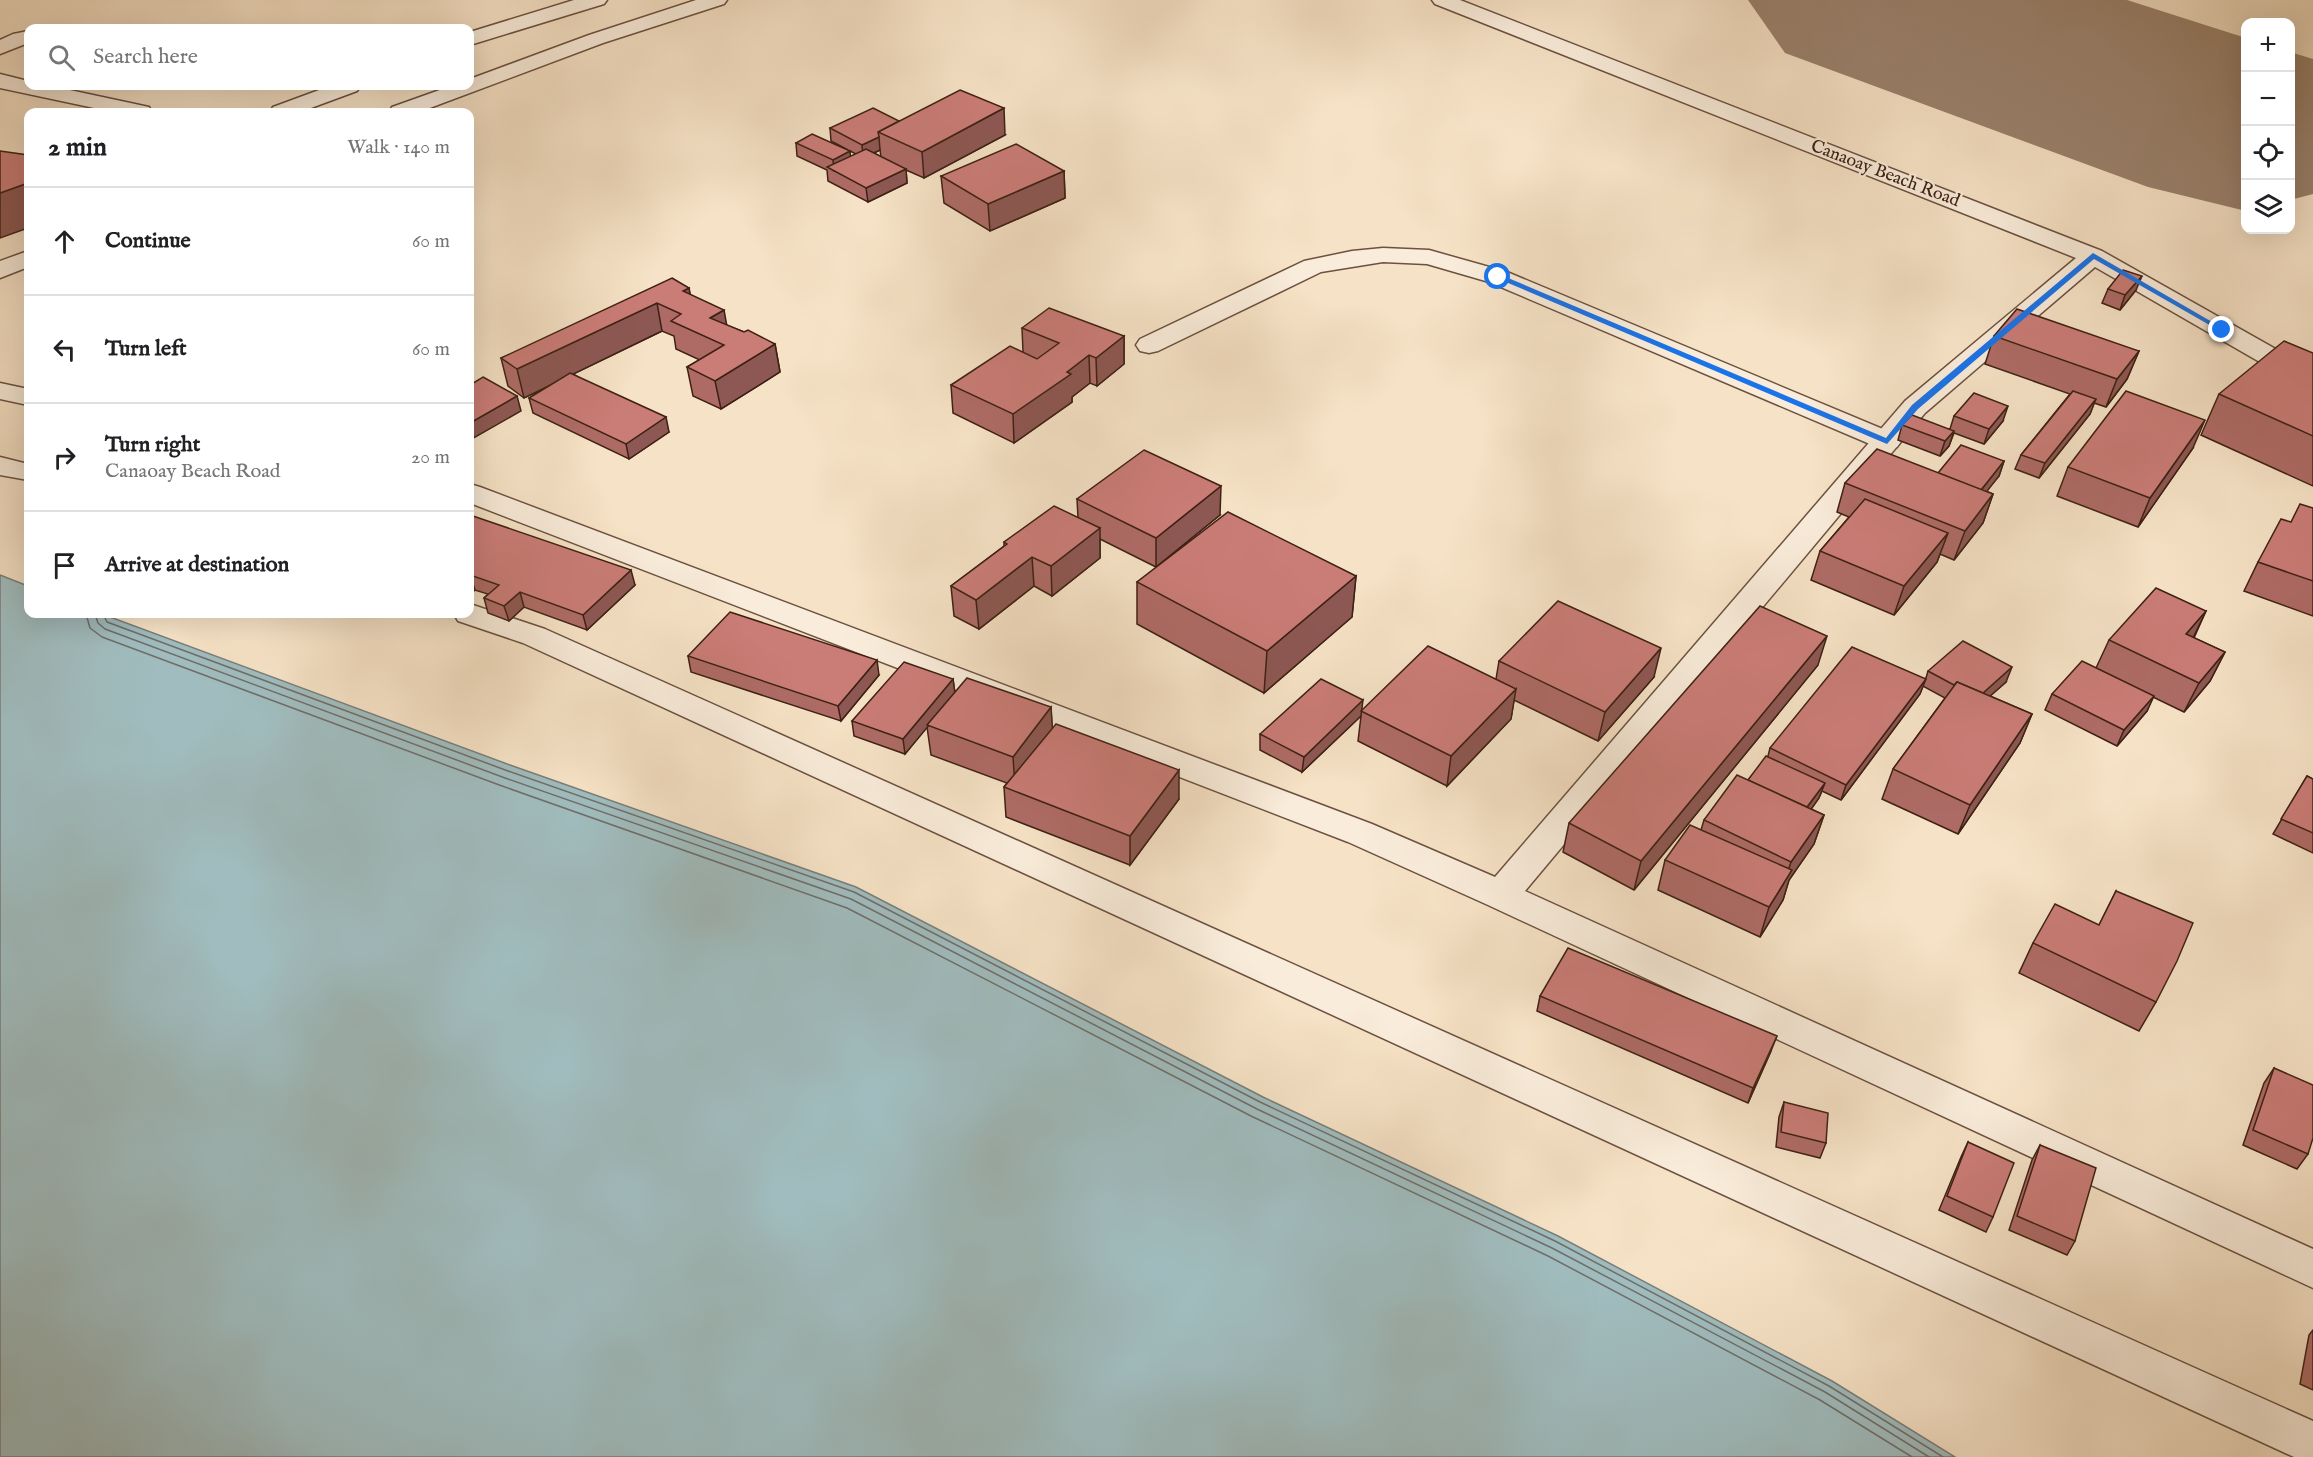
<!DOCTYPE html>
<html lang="en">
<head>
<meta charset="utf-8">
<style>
	body { margin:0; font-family:"IM FELL English",serif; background:#f6f6f6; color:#202124 }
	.controls { position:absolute; right:18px; top:18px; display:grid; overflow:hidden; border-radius:12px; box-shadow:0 6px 24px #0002 }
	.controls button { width:54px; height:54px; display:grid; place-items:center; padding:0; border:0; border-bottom:2px solid #e0e0e0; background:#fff; color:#202124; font:30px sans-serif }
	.stop { position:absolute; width:18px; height:18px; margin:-14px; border:4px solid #1a73e8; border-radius:50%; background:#fff }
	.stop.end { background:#1a73e8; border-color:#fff; box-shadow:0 2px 6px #0008 }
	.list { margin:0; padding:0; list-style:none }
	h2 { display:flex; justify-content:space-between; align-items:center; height:78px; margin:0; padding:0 24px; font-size:26px }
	h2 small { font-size:20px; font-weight:400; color:#757577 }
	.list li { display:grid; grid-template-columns:39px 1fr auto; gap:18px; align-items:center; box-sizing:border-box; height:108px; padding:0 24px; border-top:2px solid #e0e0e0 }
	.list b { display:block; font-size:22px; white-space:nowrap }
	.list p { margin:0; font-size:20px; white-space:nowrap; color:#757577 }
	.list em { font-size:20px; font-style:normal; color:#757577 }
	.icon { flex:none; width:33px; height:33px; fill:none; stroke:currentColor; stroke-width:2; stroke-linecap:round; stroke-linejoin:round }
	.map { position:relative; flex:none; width:2313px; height:1457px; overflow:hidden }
	.search { position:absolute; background:#fff; box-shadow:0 6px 24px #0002; left:24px; top:24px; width:450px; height:66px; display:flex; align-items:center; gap:15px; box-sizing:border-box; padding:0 21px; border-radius:12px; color:#757577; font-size:22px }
	.panel { position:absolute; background:#fff; box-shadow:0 6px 24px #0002; left:24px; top:108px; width:450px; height:510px; border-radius:12px }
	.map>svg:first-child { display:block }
	.water { fill:#a0bcbe; stroke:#797e7a; stroke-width:1.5 }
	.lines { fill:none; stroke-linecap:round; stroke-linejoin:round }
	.shore { stroke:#6f6e69; stroke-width:1.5 }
	.runway { fill:#9a826d; fill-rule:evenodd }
	.service-casing { stroke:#6c5140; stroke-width:3 }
	.minor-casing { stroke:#6c5140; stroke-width:3 }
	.service { fill:#f9ecda; fill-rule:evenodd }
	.minor { fill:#f9ecda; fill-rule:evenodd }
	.wall { fill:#ae6b66; stroke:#3e2114; stroke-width:1.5; fill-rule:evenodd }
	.shaded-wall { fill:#8d5753; stroke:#3e2114; stroke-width:1.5 }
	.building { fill:#ca7c77; stroke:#3e2114; stroke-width:1.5 }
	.route { fill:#1a73e8 }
	.labels { text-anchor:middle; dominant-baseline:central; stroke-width:4.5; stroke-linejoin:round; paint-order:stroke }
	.far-street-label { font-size:18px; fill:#3e2114; stroke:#f9ecda }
</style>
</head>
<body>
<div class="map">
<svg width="2313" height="1457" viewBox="0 0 2313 1457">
	<rect width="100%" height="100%" fill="#f6e2c6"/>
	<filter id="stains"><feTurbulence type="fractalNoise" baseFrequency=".00333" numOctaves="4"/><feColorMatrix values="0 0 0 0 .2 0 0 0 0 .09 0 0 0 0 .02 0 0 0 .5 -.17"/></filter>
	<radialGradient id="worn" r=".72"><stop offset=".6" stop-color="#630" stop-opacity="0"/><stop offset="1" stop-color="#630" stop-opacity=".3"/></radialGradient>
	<!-- water -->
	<path class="water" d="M0 575 28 586V614H102L510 765 856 887 1263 1097 1558 1236 1832 1381 1955 1457H0Z"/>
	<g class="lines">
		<!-- shore -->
		<g class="shore">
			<path d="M86 614 90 628 102 637 502 786 847 908 1253 1117 1548 1256 1820 1400 1912 1457"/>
			<path d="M95 614 98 623 105 629 505 778 851 899 1257 1109 1552 1248 1825 1392 1929 1457"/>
			<path d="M103 614 107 622 508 771 854 892 1260 1102 1555 1241 1829 1386 1943 1457"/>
		</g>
		<!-- runway -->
		<g class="runway">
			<path d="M1748 0H2127L2246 38V211L2148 187 1785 53Z"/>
			<path d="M2290 52 2313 59V194L2290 200Z"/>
		</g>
		<defs>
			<g id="service">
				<path d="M574 0H607L604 4 470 45V32Z"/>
				<path d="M28 31V43L0 54V40L13 34Z"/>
				<path d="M0 74 28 81V86H51L149 107 152 112H113L0 88Z"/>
				<path d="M330 86H360L357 91 300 112H270L273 107Z"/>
				<path d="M1383 248 1429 250 1507 272 1897 435 1901 441 1897 447 1887 449 1877 447 1489 282 1427 264 1383 262 1321 272 1158 351 1149 353 1140 351 1136 345 1140 339 1304 261 1352 251Z"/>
				<path d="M0 457 28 464V480L0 475Z"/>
				<path d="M470 604 545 629 2313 1421V1457H2294L523 643 458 621 454 614H470Z"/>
			</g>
			<g id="minor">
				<path d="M696 0H727L724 4 603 43 419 112H389L392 107 451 86H470V79L589 35Z"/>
				<path d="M1432 0H1460L2102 251 2313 370V389L2303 387 2095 267 1925 413 1525 891 2313 1249V1288L1488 905 1348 842 470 503V484L480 487 1372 824 1495 877 1905 401 2076 258 1435 4Z"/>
				<path d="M28 251V267L0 278V261Z"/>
				<path d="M0 383 28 389V405L0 399Z"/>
			</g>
		</defs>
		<!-- service casing -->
		<use href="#service" class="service-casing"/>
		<!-- minor casing -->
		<use href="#minor" class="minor-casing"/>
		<!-- service -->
		<use href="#service" class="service"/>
		<!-- minor -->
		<use href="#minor" class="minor"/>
	</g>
	<!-- wall -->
	<g class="wall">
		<path d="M899 121 1005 135 924 178 906 170 907 183 868 202 828 181 827 170 797 156 796 143 848 150 831 141 830 128ZM880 150 881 157 874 153ZM850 151 856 154 850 157Z"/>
		<path d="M1064 171 1065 198 990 231 944 203 941 176Z"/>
		<path d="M689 288 690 295 726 325 744 332 775 344 780 372 721 409 693 396 687 367 700 360 676 349 674 336 662 331 573 374 669 432 629 459 533 413 529 398 549 386 524 398 508 386 501 358Z"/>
		<path d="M2108 289 2136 290 2120 310 2102 303Z"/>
		<path d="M1022 328 1124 336V364L1097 386 1090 383 1072 397V402L1014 443 953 413 951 385 1023 352Z"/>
		<path d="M1994 336 2139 351 2127 379 2106 407 2094 403 2090 414 2039 478 2015 469 2021 455 2070 394 1985 364Z"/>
		<path d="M2313 353V486L2201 435 2219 394Z"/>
		<path d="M1954 416 2003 421 1984 444 1954 433 1949 446 1940 456 1898 440 1902 425 1950 429Z"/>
		<path d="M2193 448 2138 527 2057 496 2068 467Z"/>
		<path d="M2004 461 1999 476 1986 491 1993 494 1983 523 1954 560 1940 554 1937 562 1894 615 1811 580 1820 551 1849 517 1837 512 1845 483 1938 473Z"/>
		<path d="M1077 499 1220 515 1156 567 1100 539V558L1052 596 1034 586 979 629 954 616 951 586 1004 546V542L1078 518Z"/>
		<path d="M2313 508V616L2244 591 2258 562 2291 522Z"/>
		<path d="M470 515 635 585 587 630 524 607 509 621 488 613 484 598 488 594 475 590 470 594Z"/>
		<path d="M1356 576 1352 617 1264 693 1137 624V582Z"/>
		<path d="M2206 611 2194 638 2225 652 2210 681 2184 712 2153 697 2147 711 2117 746 2045 710 2052 694 2096 668 2109 640Z"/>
		<path d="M688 656 879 675 841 721 691 672Z"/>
		<path d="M1499 661 1654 677 1598 741 1514 700 1511 719 1447 786 1358 741 1361 716 1302 772 1260 750V734L1496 679Z"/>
		<path d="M1818 665 1634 890 1563 852 1569 823Z"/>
		<path d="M1928 671 2006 682 1990 696 2032 714 2020 743 1958 834 1882 799 1893 769 1945 698 1923 686 1920 694 1841 800 1822 791 1819 798 1811 809 1824 815 1814 844 1789 880 1783 900 1760 937 1658 890 1665 860 1701 830 1704 820 1748 780 1768 756 1770 748 1926 678Z"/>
		<path d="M953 679 955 693 1051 707 1052 728 1179 799 1130 865 1006 817 1004 787 1007 783 931 755 927 727 905 754 854 736 852 721Z"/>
		<path d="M2307 776 2313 779V853L2273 834Z"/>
		<path d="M2116 891 2156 1002 2139 1031 2019 973 2033 943 2099 925Z"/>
		<path d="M1540 996 1771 1051 1748 1103 1537 1011Z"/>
		<path d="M2274 1068 2308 1154 2297 1169 2243 1145 2264 1083Z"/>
		<path d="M1784 1102 1826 1143 1820 1158 1776 1147 1779 1117Z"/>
		<path d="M1968 1142 1993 1217 1986 1232 1939 1210 1961 1157Z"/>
		<path d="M2040 1145 2075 1241 2067 1255 2009 1230 2032 1160Z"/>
		<path d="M2313 1330V1390L2300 1384 2309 1335Z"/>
	</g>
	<!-- shaded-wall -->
	<g class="shaded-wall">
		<path d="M1004 108 1005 135 924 178 922 152Z"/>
		<path d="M879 137 880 150 863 158 862 145Z"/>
		<path d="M850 151 851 165 834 171 833 160Z"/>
		<path d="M906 169 907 183 868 202 866 188Z"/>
		<path d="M1064 171 1065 198 990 231 988 204Z"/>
		<path d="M28 183V228L0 238V193Z"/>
		<path d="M2142 276 2136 290 2120 310 2125 295Z"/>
		<path d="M689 288 694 316 683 291Z"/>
		<path d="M657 303 662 331 524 398 517 369Z"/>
		<path d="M724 310 729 338 710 318Z"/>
		<path d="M1124 336V364L1097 386 1096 358Z"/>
		<path d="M775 344 780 372 721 409 715 381Z"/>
		<path d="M2139 351 2127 379 2106 407 2117 379Z"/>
		<path d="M1089 355 1090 383 1072 397V402L1014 443 1013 414Z"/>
		<path d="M517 396 521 411 470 440V423Z"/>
		<path d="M2096 399 2090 414 2039 478 2045 463Z"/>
		<path d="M2008 406 2003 421 1984 444 1989 429Z"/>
		<path d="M666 417 669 432 629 459 626 444Z"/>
		<path d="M2205 420 2193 448 2138 527 2150 498Z"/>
		<path d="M1954 431 1949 446 1940 456 1945 441Z"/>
		<path d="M2004 461 1999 476 1973 509 1978 494Z"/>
		<path d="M1221 486 1220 515 1156 567V538Z"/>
		<path d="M1993 494 1983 523 1954 560 1965 531Z"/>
		<path d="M1100 528V558L1052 596 1051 566Z"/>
		<path d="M1948 533 1937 562 1894 615 1904 586Z"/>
		<path d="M1032 557 1034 586 979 629 976 600Z"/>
		<path d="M631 570 635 585 587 630 583 615Z"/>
		<path d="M470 575 475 590 470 594Z"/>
		<path d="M1356 576 1352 617 1264 693 1267 651Z"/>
		<path d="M520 592 524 607 509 621 504 606Z"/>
		<path d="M2206 611 2192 640 2186 634Z"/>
		<path d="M1827 636 1818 665 1634 890 1641 861Z"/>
		<path d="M1661 648 1654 677 1598 741 1605 712Z"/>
		<path d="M2225 652 2210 681 2184 712 2199 683Z"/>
		<path d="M877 660 879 675 841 721 838 706Z"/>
		<path d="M2012 667 2006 682 1971 713 1977 698Z"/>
		<path d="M953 679 955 694 905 754 903 739Z"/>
		<path d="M1926 679 1920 694 1841 800 1846 785Z"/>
		<path d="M1516 689 1511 719 1447 786 1451 756Z"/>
		<path d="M2154 696 2147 711 2117 746 2124 730Z"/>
		<path d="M1363 700 1361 716 1302 772 1304 757Z"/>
		<path d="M1051 707 1053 737 1015 786 1013 757Z"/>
		<path d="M2032 714 2020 743 1958 834 1970 805Z"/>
		<path d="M1179 770V799L1130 865V836Z"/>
		<path d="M1825 783 1819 798 1800 825 1805 810Z"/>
		<path d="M1824 815 1814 844 1789 880 1783 900 1760 937 1769 907 1783 885 1791 862Z"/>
		<path d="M1777 1036 1771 1051 1748 1103 1753 1088Z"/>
	</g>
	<!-- building -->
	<g class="building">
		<path d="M960 90 1004 108 922 152 878 132Z"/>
		<path d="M873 108 899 121 878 132 879 137 862 145 830 128Z"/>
		<path d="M812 134 850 151 833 160 796 143Z"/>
		<path d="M1016 144 1064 171 988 204 941 176Z"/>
		<path d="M866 149 906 169 866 188 827 167Z"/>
		<path d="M0 151 28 155V183L0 193Z"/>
		<path d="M2123 270 2142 276 2125 295 2108 289Z"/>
		<path d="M672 278 689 288 683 291 724 310 710 318 744 332 748 330 775 344 715 381 687 367 724 345 671 321 681 314 657 303 517 369 501 358Z"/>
		<path d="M1049 308 1124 336 1096 358 1089 355 1067 372 1071 374 1013 414 951 385 1010 346 1037 359 1059 343 1022 328Z"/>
		<path d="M2017 309 2139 351 2117 379 1994 336Z"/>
		<path d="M2284 341 2313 353V436L2219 394Z"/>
		<path d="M570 373 666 417 626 444 529 398Z"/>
		<path d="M483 377 517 396 470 423V385Z"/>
		<path d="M2073 391 2096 399 2045 463 2021 455Z"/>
		<path d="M2126 391 2205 420 2150 498 2068 467Z"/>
		<path d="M1974 393 2008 406 1989 429 1954 416Z"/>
		<path d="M1912 415 1954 431 1945 441 1902 425Z"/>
		<path d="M1961 445 2004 461 1981 490 1938 473Z"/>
		<path d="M1877 449 1993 494 1965 531 1845 483Z"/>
		<path d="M1144 450 1221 486 1156 538 1077 499Z"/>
		<path d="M1865 499 1948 533 1904 586 1820 551Z"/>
		<path d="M2300 504 2313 508V581L2258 562 2281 519 2291 522Z"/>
		<path d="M1054 506 1100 528 1051 566 1032 557 976 600 951 586 1007 544 1004 542Z"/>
		<path d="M1228 512 1356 576 1267 651 1137 582Z"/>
		<path d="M470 515 631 570 583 615 520 592 504 606 484 598 499 585 470 575Z"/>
		<path d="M2156 588 2206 611 2186 634 2225 652 2199 683 2109 640Z"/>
		<path d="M1558 601 1661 648 1605 712 1499 661Z"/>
		<path d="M1760 606 1827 636 1641 861 1569 823Z"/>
		<path d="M730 612 877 660 838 706 688 656Z"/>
		<path d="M1963 641 2012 667 1983 693 1957 682 1954 685 1928 671Z"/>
		<path d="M1428 646 1516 689 1451 756 1361 711Z"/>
		<path d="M1852 647 1926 679 1846 785 1770 748Z"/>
		<path d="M2082 661 2154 696 2124 730 2052 694Z"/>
		<path d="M904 662 953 679 903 739 852 721Z"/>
		<path d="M967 678 1051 707 1013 757 927 725Z"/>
		<path d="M1321 679 1363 700 1304 757 1260 734Z"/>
		<path d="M1957 682 2032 714 1970 805 1893 769Z"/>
		<path d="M1056 724 1179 770 1130 836 1004 787Z"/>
		<path d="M1766 756 1825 783 1807 807 1748 780Z"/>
		<path d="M1737 775 1824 815 1791 862 1704 820Z"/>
		<path d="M2307 776 2313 779V833L2281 819Z"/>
		<path d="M1690 825 1792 870 1769 907 1665 860Z"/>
		<path d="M2116 891 2193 923 2177 961 2156 1002 2033 943 2055 904 2099 925Z"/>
		<path d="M1568 948 1777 1036 1753 1088 1540 996Z"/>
		<path d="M2274 1068 2313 1085V1138L2308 1154 2253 1130Z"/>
		<path d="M1784 1102 1828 1113 1826 1143 1781 1132Z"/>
		<path d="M1968 1142 2014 1163 1993 1217 1947 1196Z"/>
		<path d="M2040 1145 2096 1168 2075 1241 2017 1216Z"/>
	</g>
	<!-- route -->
	<path class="route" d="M2093 253 2226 330 2220 331 2094 259 1918 409 1887 444 1494 277 1501 275 1886 438 1912 405Z"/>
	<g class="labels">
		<!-- far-street labels -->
		<g class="far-street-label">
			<text transform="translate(1885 174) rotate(21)">Canaoay Beach Road</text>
		</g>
	</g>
	<rect width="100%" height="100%" filter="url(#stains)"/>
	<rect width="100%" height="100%" fill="url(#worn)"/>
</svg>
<div class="controls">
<button>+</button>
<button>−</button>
<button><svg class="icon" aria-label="locate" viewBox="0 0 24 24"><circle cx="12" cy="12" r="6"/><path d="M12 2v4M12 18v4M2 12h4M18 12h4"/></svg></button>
<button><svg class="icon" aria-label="layers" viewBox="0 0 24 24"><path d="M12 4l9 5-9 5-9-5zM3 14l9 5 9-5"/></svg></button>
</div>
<div class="stop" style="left:1498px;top:277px"></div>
<div class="stop end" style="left:2222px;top:330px"></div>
<div class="search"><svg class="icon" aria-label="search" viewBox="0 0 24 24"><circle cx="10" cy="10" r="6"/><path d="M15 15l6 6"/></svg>Search here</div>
<section class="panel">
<h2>2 min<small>Walk · 140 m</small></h2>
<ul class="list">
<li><svg class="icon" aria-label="ahead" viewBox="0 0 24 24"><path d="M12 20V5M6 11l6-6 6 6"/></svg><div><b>Continue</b></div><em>60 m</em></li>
<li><svg class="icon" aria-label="left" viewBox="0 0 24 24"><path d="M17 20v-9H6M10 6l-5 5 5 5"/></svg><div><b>Turn left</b></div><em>60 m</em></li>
<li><svg class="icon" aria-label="right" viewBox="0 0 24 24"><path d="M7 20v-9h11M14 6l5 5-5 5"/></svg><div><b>Turn right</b><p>Canaoay Beach Road</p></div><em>20 m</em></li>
<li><svg class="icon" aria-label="arrive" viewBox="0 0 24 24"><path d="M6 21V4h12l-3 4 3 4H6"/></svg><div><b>Arrive at destination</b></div></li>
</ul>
</section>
</div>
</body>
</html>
